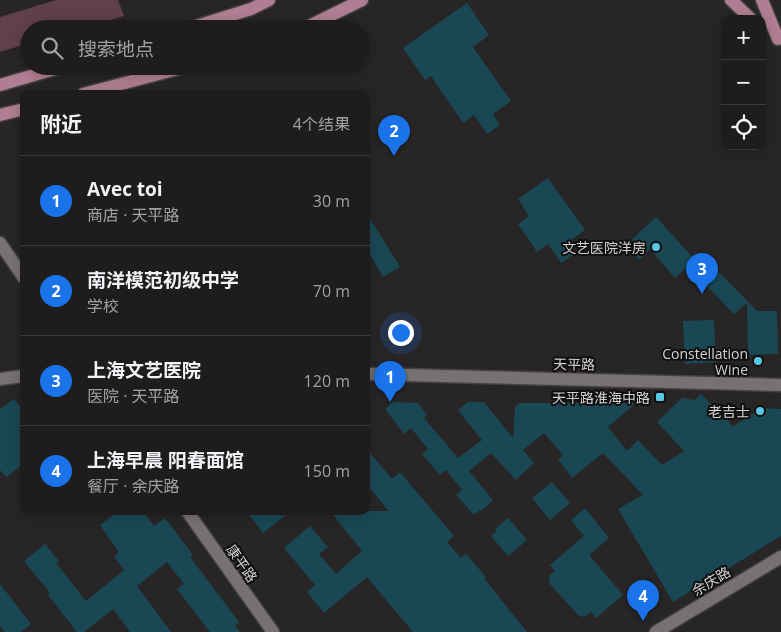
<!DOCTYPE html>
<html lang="zh">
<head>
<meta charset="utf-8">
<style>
	body { margin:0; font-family:"Open Sans","Noto Sans SC",sans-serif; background:#262525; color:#f1f3f6 }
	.controls { position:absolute; right:15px; top:15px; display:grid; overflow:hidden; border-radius:10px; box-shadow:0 2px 12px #0003 }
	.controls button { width:45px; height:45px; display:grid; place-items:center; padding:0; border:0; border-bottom:1px solid #3c3a3b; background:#1e1c1c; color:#f1f3f6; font:25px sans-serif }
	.you { position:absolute; left:400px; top:332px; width:18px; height:18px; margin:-12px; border:4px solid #fff; border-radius:50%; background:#1a73e8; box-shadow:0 0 0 8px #1a73e833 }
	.badge { display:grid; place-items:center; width:32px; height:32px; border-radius:50%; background:#1a73e8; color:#fff; font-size:16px; font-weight:700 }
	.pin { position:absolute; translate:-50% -41px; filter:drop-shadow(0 1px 2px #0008) }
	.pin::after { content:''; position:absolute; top:26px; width:18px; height:15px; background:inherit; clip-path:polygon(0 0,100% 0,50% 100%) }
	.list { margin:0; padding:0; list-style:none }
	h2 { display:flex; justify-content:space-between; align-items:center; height:65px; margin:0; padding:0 20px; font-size:21px }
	h2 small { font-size:16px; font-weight:400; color:#a1a1a3 }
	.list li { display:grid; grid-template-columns:32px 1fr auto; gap:15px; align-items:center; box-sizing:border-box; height:90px; padding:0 20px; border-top:1px solid #3c3a3b }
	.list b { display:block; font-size:19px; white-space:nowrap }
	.list p { margin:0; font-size:16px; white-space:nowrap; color:#a1a1a3 }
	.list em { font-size:16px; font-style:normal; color:#a1a1a3 }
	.icon { flex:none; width:28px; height:28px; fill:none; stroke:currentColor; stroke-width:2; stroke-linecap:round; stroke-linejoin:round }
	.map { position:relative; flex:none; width:781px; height:632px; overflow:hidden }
	.search { position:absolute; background:#1e1c1c; box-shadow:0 2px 12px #0003; left:20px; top:20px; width:350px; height:55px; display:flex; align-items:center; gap:12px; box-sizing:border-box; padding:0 18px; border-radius:28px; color:#a1a1a3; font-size:19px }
	.panel { position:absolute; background:#1e1c1c; box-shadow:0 2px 12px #0003; left:20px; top:90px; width:350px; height:425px; border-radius:10px }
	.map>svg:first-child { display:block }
	.green { fill:#60404d }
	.building { fill:#194854 }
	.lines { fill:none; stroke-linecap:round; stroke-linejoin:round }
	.minor-casing { stroke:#444142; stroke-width:15 }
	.major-casing { stroke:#444142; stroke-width:15 }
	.minor { stroke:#767273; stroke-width:12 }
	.major { stroke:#b07e92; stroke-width:12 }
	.poi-dot { fill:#59c8e5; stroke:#100e0f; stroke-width:2 }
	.labels { text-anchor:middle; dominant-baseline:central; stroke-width:4; stroke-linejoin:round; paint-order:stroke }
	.poi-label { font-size:14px; fill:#d5d3d3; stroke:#100e0f; text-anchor:end }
	.street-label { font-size:14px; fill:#d5d3d3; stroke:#100e0f }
</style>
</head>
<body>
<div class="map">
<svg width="781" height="632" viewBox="0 0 781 632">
	<rect width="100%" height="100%" fill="#282526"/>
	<!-- green -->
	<path class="green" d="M56 0H118L124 16 79 29H29V43L0 52V17Z"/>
	<!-- building -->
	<g class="building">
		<path d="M467 3 489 35 473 47 511 101 493 114 500 125 487 134 474 115 463 123 431 76 425 80 403 48Z"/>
		<path d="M548 178 585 230 567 243 574 254 561 263 548 244 537 252 518 224 529 216 518 199Z"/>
		<path d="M366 212 400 267 383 277 366 248Z"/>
		<path d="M656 217 695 260 675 278 650 249 639 260 626 245Z"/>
		<path d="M719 272 757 311H777L778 354 748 355 747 303 734 314 706 285Z"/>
		<path d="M714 320 716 362 685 364 683 321Z"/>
		<path d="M701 394 725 419 727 418 732 427 762 408 781 409V536L673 602 618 509 643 495 603 453 572 478 558 459 563 455 544 433 523 450 534 463 516 480 491 453 469 471 493 500 481 511 480 510 474 515 456 495 462 490 446 470 440 475 422 454 428 449 411 428 404 434 385 409 393 402 418 403 427 415 424 418 458 458 482 440 458 410 468 402H484L513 438 515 408 516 405 520 403H636L608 427 627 451 638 440 662 465 684 451 657 422 682 398 695 400Z"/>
		<path d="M14 399 24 411V464L6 477 0 470V409Z"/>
		<path d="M366 448 392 479 400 472 454 536 447 542 461 558 466 554 486 577 484 578 527 632H413L367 577 324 613 307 592 315 585 284 548 310 526 328 547 319 554 336 574 362 551 330 511H389L366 484Z"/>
		<path d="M552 482 570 503 550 520 532 498Z"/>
		<path d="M585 508 609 538 589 555 623 595 596 618 591 612 585 617 579 616 550 584 549 576 555 571 550 565 584 536 571 520Z"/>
		<path d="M118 511H143L154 526 165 518 193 555 190 557 239 622 235 626 240 632H210L177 589 184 584 167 562 137 586 171 632H130L113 609 84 632H77L48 595 50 593 24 561 45 544 59 561 56 563 86 601 124 570 114 556 119 552 100 525Z"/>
		<path d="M246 511H291L263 533Z"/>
		<path d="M508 518 527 540 508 556 491 536 497 531 495 529Z"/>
		<path d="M0 584 31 624 21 632H4L0 626Z"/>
	</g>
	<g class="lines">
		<defs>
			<g id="minor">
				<path d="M0 243 24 278"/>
				<path d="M366 374 781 385"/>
				<path d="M0 379 24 376"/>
				<path d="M187 511 273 632"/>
				<path d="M656 632 781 557"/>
			</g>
			<g id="major">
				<path d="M731 0 751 19"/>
				<path d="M762 0 778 39"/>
				<path d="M187 29 251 9 269 0"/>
				<path d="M303 29 362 0"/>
				<path d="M0 85 65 66"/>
				<path d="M83 94 189 66"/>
				<path d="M0 115 24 109"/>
			</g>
		</defs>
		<!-- minor casing -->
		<use href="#minor" class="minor-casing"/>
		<!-- major casing -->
		<use href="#major" class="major-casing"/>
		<!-- minor -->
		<use href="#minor" class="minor"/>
		<!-- major -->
		<use href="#major" class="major"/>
	</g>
	<!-- markers -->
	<g class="poi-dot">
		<circle cx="656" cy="247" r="5"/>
		<circle cx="758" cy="361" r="5"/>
		<rect x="655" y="392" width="10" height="10" rx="2.5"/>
		<circle cx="760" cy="411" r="5"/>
	</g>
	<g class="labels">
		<!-- poi labels -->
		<g class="poi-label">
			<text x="646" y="247">文艺医院洋房</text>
			<text x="748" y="353">Constellation<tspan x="748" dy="16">Wine</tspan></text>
			<text x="650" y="397">天平路淮海中路</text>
			<text x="750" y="411">老吉士</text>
		</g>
		<!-- street labels -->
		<g class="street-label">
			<text transform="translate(574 364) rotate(1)">天平路</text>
			<text transform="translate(242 563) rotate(55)">康平路</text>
			<text transform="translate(711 581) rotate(-31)">余庆路</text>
		</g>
	</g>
</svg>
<div class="controls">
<button>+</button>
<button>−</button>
<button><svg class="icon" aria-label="locate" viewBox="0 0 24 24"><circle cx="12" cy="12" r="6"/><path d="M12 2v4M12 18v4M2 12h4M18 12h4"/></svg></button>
</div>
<div class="you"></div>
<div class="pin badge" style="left:390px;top:402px">1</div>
<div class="pin badge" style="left:394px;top:156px">2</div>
<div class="pin badge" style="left:702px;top:294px">3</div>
<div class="pin badge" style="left:643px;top:621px">4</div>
<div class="search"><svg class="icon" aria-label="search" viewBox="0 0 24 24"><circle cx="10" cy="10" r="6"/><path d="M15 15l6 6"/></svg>搜索地点</div>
<section class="panel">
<h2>附近<small>4个结果</small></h2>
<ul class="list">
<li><span class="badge">1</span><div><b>Avec toi</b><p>商店 · 天平路</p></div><em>30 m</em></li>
<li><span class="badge">2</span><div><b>南洋模范初级中学</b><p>学校</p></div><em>70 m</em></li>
<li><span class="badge">3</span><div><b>上海文艺医院</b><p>医院 · 天平路</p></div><em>120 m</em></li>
<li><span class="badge">4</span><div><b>上海早晨 阳春面馆</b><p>餐厅 · 余庆路</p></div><em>150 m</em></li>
</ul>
</section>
</div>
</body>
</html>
